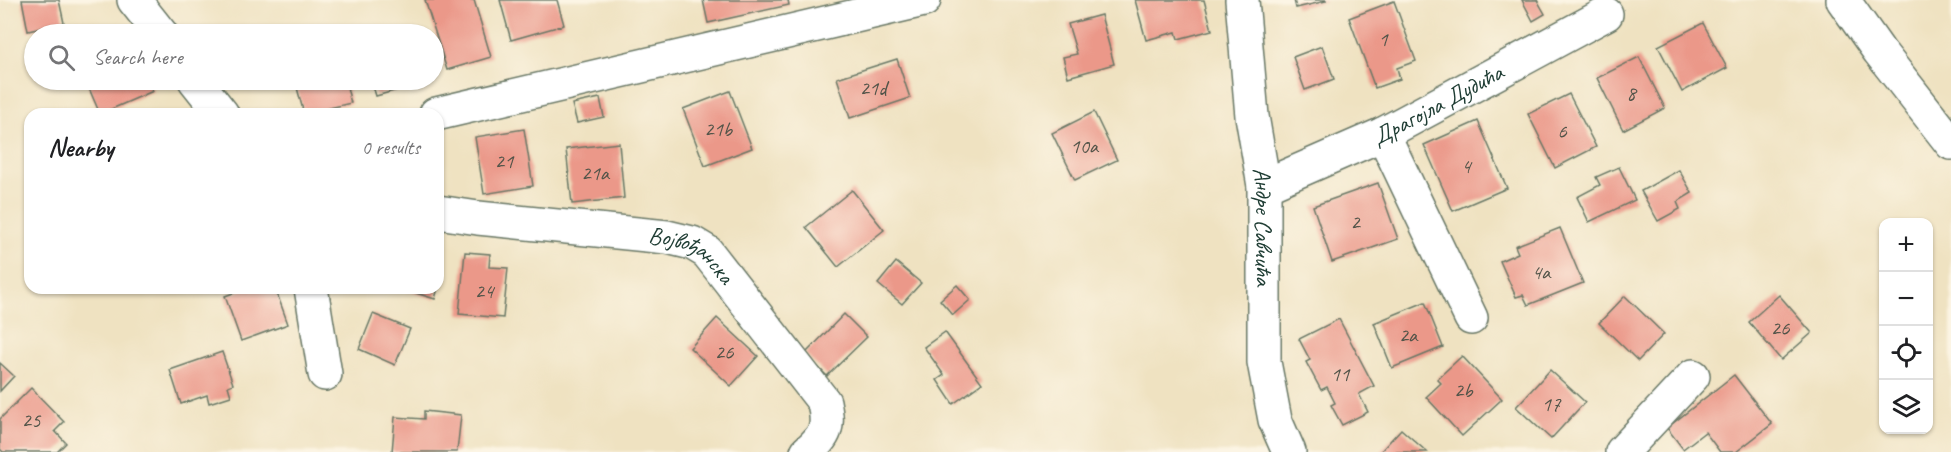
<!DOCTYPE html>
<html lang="en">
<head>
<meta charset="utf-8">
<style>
	body { margin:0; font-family:Caveat,sans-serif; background:#f6f6f6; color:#202124 }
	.controls { position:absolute; right:18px; bottom:18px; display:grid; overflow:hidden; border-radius:12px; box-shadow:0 2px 4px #0004 }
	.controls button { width:54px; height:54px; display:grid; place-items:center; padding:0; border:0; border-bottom:2px solid #e0e0e0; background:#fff; color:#202124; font:30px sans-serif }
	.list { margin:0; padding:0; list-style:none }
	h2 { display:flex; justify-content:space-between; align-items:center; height:78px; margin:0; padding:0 24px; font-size:26px }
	h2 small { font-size:20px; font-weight:400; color:#757577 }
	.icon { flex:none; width:33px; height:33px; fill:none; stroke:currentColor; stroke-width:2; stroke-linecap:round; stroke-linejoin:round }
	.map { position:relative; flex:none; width:1951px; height:452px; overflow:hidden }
	.search { position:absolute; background:#fff; box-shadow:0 2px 4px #0004; left:24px; top:24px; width:420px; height:66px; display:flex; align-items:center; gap:15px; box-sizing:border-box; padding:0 21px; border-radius:33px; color:#757577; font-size:22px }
	.panel { position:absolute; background:#fff; box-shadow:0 2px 4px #0004; left:24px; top:108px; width:420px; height:186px; border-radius:18px }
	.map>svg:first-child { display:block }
	.building { fill:#eb9889 }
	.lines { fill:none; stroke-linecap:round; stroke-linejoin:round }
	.minor-casing { stroke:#687765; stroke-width:36 }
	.minor { stroke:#fff; stroke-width:33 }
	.labels { text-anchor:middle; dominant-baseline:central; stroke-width:4.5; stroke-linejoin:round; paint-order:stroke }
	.number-label { font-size:21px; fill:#525449 }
	.street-label { font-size:24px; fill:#1f3d34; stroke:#fcf5e5 }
</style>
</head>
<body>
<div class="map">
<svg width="1951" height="452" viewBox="0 0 1951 452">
	<rect width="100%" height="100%" fill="#fcf5e5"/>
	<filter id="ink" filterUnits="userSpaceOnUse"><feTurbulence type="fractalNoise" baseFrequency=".0167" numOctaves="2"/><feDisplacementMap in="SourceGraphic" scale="12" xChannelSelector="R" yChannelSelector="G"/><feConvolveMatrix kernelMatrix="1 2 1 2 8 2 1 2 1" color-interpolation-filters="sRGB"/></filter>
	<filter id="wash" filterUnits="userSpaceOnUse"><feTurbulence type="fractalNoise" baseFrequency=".008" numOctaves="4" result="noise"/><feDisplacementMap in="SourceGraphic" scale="24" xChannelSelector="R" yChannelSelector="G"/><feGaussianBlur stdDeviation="1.35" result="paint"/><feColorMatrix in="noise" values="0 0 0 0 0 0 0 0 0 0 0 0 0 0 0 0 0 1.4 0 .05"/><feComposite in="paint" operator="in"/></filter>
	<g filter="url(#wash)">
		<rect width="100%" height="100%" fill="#efe2c1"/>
		<g id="blocks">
			<!-- building -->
			<g class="building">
				<path d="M22 0H59L64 23 28 31Z"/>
				<path d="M425 0H474L491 57 447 70Z"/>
				<path d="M500 0H557L564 25 511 40Z"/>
				<path d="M703 0H788L789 5 708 23Z"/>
				<path d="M1135 0H1204L1212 30 1178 39 1176 32 1146 40Z"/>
				<path d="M1294 0H1326V1L1296 8Z"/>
				<path d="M1522 0H1537L1545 14 1533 21Z"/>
				<path d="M1394 1 1416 61 1397 68 1400 79 1375 88 1349 18Z"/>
				<path d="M1101 15 1114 64 1068 77 1063 57 1077 54 1068 24Z"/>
				<path d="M325 23 328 34H316L314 26Z"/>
				<path d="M1703 23 1727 68 1682 92 1658 46Z"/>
				<path d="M1322 46 1334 79 1305 90 1293 57Z"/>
				<path d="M1639 57 1665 108 1623 130 1597 78Z"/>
				<path d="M897 59 910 98 850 118 837 78Z"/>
				<path d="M95 80H148L153 91 100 114 88 86 96 82Z"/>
				<path d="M295 80H345L351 103 304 114Z"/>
				<path d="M371 80H426V82L376 96Z"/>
				<path d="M730 91 752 148 705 166 683 109Z"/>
				<path d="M1569 94 1596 147 1555 168 1528 114Z"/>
				<path d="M600 98 604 117 577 123 572 104Z"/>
				<path d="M1094 112 1117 160 1075 180 1052 133Z"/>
				<path d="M1478 121 1507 188 1453 211 1424 145Z"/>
				<path d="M524 129 533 186 484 194 475 137Z"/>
				<path d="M619 143 624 198 572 204 566 149Z"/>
				<path d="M1619 167 1635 200 1589 222 1577 197 1600 185 1596 177Z"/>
				<path d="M1679 170 1692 193 1677 202 1680 209 1658 221 1641 191Z"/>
				<path d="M1378 183 1398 239 1332 262 1313 206Z"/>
				<path d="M852 190 884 230 838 267 806 227Z"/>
				<path d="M1560 228 1583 283 1528 305 1523 295 1516 297 1500 261 1518 253 1515 246Z"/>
				<path d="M465 252 490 254 489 267 508 268 503 318 459 314Z"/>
				<path d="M896 262 921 283 902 304 878 284Z"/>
				<path d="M438 269 443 271 439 287H438Z"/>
				<path d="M957 285 970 300 953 315 940 300Z"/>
				<path d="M247 288H275L288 324 241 341 225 296Z"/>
				<path d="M400 288H438L435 299Z"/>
				<path d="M1779 295 1812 333 1781 360 1749 322Z"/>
				<path d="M1625 296 1664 334 1638 361 1599 323Z"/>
				<path d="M1425 302 1443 347 1392 368 1374 323Z"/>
				<path d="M373 314 410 329 395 365 359 349Z"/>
				<path d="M844 314 867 337 827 376 805 354Z"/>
				<path d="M717 318 758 356 731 386 690 348Z"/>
				<path d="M1339 319 1374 386 1359 394 1368 412 1342 425 1331 405 1335 403 1327 387 1321 390 1306 362 1310 360 1299 339Z"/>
				<path d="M945 332 982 383 953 404 937 380 944 375 924 347Z"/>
				<path d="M222 352 233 384 228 386 231 396 209 403 207 395 181 404 170 370Z"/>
				<path d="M1462 356 1502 399 1462 436 1426 397 1441 383 1437 379Z"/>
				<path d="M0 363 14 376 0 391Z"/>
				<path d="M1550 370 1585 402 1551 439 1516 407Z"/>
				<path d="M1734 375 1772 424 1736 452H1720L1705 432 1683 449 1667 428Z"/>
				<path d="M31 388 64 422 55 431 66 443 57 452H3L0 449V419Z"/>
				<path d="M424 411 461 415 457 452H392L395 417 424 419Z"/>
				<path d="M1401 429 1427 452H1380Z"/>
			</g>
		</g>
	</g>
	<g filter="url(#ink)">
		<use href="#blocks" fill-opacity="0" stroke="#687765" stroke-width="1.5"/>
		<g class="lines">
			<defs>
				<g id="minor">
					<path d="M134 0 161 34"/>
					<path id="s1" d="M1242 0 1252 116 1264 186V362L1275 420 1289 452"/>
					<path d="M1843 0 1879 51 1951 143"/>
					<path d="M195 80 222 114"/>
					<path d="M436 114 924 0"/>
					<path d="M1383 134 1471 318"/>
					<path id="s2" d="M1264 186 1383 134 1606 14"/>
					<path id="s3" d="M438 212 478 218 667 237 692 243 707 252 824 402C829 428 827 434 807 452"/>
					<path d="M311 288 325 374"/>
					<path d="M1622 452 1693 376"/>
				</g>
			</defs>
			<!-- minor casing -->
			<use href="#minor" class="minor-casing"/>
			<!-- minor -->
			<use href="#minor" class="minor"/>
		</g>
	</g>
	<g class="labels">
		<!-- number labels -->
		<g class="number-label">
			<text x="1383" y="39">1</text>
			<text x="873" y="88">21d</text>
			<text x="1631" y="93">8</text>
			<text x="718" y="129">21b</text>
			<text x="1562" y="131">6</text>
			<text x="1084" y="146">10a</text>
			<text x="504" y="161">21</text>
			<text x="1466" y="166">4</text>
			<text x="595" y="173">21a</text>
			<text x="1355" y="222">2</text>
			<text x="1541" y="272">4a</text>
			<text x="484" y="291">24</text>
			<text x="1780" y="328">26</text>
			<text x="1408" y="335">2a</text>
			<text x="724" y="352">26</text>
			<text x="1340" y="374">11</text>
			<text x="1463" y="390">2b</text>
			<text x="1551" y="404">17</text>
			<text x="31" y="420">25</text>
		</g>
		<!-- street labels -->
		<g class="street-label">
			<text stroke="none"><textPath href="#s2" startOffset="192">Драгојла Дудића</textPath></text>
			<text stroke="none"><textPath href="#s1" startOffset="228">Андре Савчића</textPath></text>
			<text stroke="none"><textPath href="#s3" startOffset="261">Војвођанска</textPath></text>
		</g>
	</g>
</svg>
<div class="controls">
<button>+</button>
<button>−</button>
<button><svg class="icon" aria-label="locate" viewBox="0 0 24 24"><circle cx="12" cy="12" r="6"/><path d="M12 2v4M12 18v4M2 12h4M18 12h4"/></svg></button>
<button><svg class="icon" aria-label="layers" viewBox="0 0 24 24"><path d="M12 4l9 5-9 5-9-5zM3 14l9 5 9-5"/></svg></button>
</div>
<div class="search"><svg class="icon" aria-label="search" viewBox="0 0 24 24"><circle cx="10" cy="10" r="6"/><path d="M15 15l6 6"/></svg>Search here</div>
<section class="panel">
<h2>Nearby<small>0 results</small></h2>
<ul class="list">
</ul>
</section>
</div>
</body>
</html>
